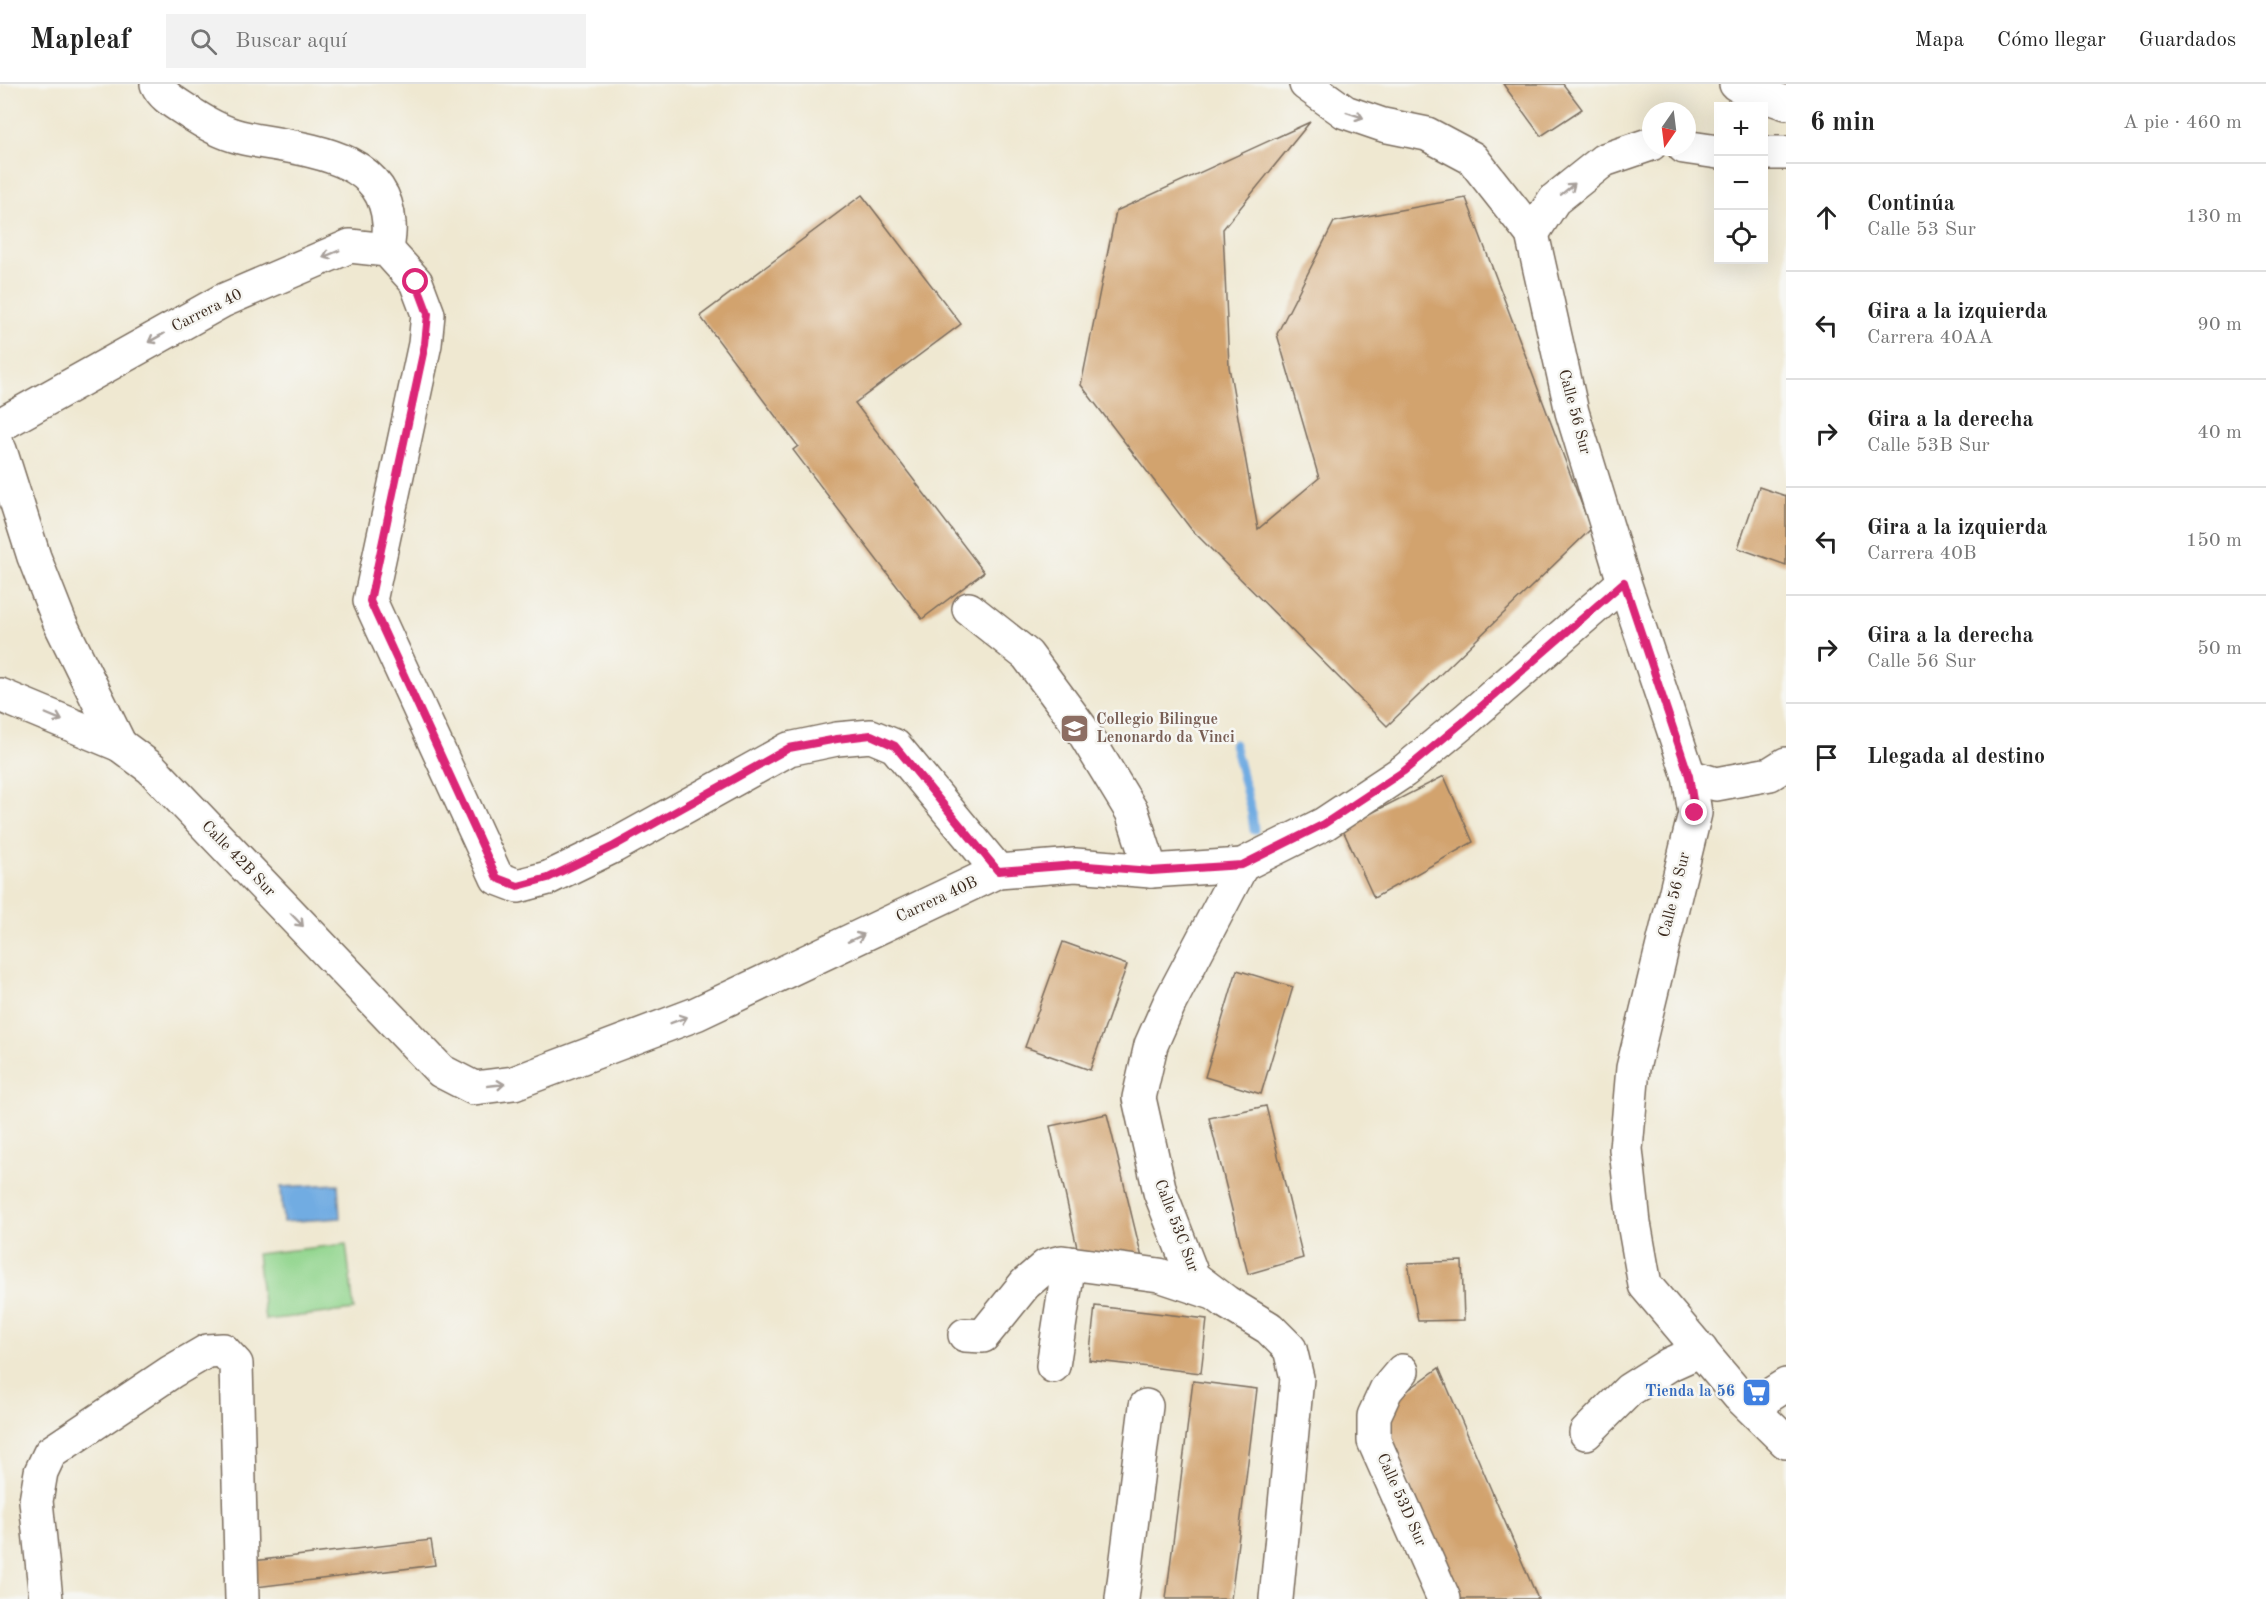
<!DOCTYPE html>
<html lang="es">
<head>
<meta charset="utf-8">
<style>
	body { margin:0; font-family:"Old Standard TT",serif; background:#f2f2f2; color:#222 }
	.controls { position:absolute; right:18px; top:18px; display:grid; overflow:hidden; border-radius:0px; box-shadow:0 6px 24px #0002 }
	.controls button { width:54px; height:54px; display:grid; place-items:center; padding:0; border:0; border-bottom:2px solid #e0e0e0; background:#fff; color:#222; font:30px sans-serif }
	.compass { position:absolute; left:1642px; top:18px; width:54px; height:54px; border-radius:50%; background:#fff; box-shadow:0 6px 24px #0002; rotate:194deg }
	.stop { position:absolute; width:18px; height:18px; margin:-14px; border:4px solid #db2777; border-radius:50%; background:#fff }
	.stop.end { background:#db2777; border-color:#fff; box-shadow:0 2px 6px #0008 }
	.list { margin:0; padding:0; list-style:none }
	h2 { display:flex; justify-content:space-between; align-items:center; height:78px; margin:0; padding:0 24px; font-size:26px }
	h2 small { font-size:20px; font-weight:400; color:#767676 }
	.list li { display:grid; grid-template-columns:39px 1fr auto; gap:18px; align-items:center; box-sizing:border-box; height:108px; padding:0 24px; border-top:2px solid #e0e0e0 }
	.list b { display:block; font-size:22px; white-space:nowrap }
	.list p { margin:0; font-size:20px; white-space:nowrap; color:#767676 }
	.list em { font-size:20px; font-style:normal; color:#767676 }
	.icon { flex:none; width:33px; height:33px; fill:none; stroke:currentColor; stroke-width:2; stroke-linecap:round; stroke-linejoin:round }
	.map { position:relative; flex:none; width:1786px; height:1515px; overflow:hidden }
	header { display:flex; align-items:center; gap:36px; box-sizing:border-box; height:84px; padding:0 30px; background:#fff; border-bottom:2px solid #e0e0e0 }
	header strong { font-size:28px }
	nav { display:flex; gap:33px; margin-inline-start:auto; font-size:21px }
	.search { width:420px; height:54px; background:#f2f2f2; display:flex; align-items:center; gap:15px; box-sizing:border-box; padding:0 21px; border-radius:0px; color:#767676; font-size:22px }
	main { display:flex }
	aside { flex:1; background:#fff }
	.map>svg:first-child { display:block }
	.green { fill:#92d58e; stroke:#668056; stroke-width:1.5 }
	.water { fill:#71ace2; stroke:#566b80; stroke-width:1.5 }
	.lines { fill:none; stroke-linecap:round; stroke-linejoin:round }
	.stream { stroke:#71ace2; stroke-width:9 }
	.building { fill:#d2a36e }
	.minor-casing { stroke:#7a6c5d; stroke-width:36 }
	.minor { stroke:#fff; stroke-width:33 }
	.oneway { stroke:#a79f9a }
	.route { stroke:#db2777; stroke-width:8 }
	.labels { text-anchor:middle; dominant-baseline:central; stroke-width:5; stroke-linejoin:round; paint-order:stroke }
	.street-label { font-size:16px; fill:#3b2a1e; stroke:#f6f6f2 }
	.education-label { font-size:16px; font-weight:bold; fill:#785e54; stroke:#f6f6f2; text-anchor:start }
	.shop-label { font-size:16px; font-weight:bold; fill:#366cbe; stroke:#f6f6f2; text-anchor:end }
</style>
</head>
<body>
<header>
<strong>Mapleaf</strong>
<div class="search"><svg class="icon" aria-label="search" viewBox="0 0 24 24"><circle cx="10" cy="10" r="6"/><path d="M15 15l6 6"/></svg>Buscar aquí</div>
<nav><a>Mapa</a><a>Cómo llegar</a><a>Guardados</a></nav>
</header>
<main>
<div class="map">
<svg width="1786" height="1515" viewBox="0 0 1786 1515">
	<rect width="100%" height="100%" fill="#f6f6f2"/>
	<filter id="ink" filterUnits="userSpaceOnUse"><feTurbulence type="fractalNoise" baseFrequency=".0167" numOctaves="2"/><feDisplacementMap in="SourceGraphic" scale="12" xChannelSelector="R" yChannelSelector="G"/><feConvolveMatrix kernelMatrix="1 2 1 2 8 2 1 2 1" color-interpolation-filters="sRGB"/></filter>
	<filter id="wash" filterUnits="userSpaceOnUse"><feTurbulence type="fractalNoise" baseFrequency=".008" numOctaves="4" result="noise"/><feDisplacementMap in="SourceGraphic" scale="24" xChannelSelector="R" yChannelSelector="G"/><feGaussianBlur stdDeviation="1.35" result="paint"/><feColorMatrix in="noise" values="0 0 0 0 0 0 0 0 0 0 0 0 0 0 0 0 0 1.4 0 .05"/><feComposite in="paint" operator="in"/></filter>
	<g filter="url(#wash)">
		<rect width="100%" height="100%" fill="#efe8d1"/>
		<!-- green -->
		<path class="green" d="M346 1160 354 1226 265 1236 257 1170Z"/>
		<!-- water -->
		<path class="water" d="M338 1100 340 1134 283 1138 281 1103Z"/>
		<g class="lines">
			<!-- stream -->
			<path class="stream" d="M1234 660 1252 730 1254 746"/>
		</g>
		<g id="blocks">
			<!-- building -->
			<g class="building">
				<path d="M1503 0H1563L1582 25 1541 52Z"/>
				<path d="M1310 38 1223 145 1229 283 1258 445 1319 394 1277 250 1334 138 1466 114 1591 445 1387 642 1191 445 1081 301 1116 127Z"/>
				<path d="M862 111 961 240 855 319 984 488 922 535 793 366 798 362 700 232Z"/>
				<path d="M1759 403 1786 412V481L1738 464Z"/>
				<path d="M1444 692 1473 758 1374 814 1342 744Z"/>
				<path d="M1063 858 1127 881 1090 986 1025 963Z"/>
				<path d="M1237 886 1293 903 1261 1010 1205 993Z"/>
				<path d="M1266 1022 1303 1174 1248 1190 1209 1034Z"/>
				<path d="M1107 1030 1144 1182 1080 1177 1050 1042Z"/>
				<path d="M1462 1177 1464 1236 1418 1237 1408 1179Z"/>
				<path d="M1095 1222 1207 1235 1201 1289 1089 1276Z"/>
				<path d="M1439 1284 1538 1515H1456L1389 1354 1383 1324Z"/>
				<path d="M1193 1297 1257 1305 1231 1515H1166Z"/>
				<path d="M431 1456 435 1481 256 1503 253 1477Z"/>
			</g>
		</g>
	</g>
	<g filter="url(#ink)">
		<use href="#blocks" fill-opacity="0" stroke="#7a6c5d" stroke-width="1.5"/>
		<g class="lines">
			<defs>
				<g id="minor">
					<path d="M157 0C163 13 175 19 187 27 203 38 220 48 240 53 294 66 384 65 389 139 390 148 388 158 387 166"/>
					<path d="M1306 0 1345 28 1383 41 1427 50 1472 74 1532 150 1572 328 1624 498 1689 692 1695 729 1633 984 1626 1065 1634 1139 1645 1201 1739 1312 1786 1358"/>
					<path d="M1736 0 1747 6 1786 19"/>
					<path d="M1684 63 1718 68"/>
					<path d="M1764 69H1786"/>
					<path d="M1532 150 1554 116 1604 76 1651 60"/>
					<path d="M0 341 222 217 350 162 387 166 416 198 428 230 425 260 370 517 497 794 518 802 548 794 614 762 789 665 837 655 871 652 895 662 998 787"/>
					<path d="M0 366 34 473 60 539 120 661"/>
					<path d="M969 525 1027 571 1081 644 1132 728 1151 787"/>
					<path d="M0 611 120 661 151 684 441 987 474 1004 514 999 696 930 998 787 1075 781 1151 787 1242 781 1324 740 1404 687 1468 634 1624 498"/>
					<path d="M1689 692 1716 700 1770 690 1786 680"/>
					<path d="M1242 781 1170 918 1151 961 1139 1014 1160 1108 1193 1193 1226 1218 1269 1244 1290 1265 1297 1294 1276 1515"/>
					<path d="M965 1251 983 1252 1025 1200 1046 1182 1062 1178 1159 1191 1210 1208"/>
					<path d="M1053 1282 1069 1179"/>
					<path d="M1402 1287 1386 1306 1374 1332V1357L1444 1515"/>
					<path d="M1751 1323 1786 1301"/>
					<path d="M1586 1349 1629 1306 1670 1280 1701 1266"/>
					<path d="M46 1515 36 1417 41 1388 50 1369 171 1288 207 1267 223 1266 236 1280 242 1515"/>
					<path d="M1122 1515 1146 1322"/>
				</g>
			</defs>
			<!-- minor casing -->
			<use href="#minor" class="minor-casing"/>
			<!-- minor -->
			<use href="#minor" class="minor"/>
		</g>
		<!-- one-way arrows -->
		<defs><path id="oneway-shaft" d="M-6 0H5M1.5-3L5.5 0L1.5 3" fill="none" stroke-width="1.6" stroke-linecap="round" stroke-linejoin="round" transform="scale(1.5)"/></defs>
		<g class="oneway">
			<use href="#oneway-shaft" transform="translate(1355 31) rotate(19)"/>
			<use href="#oneway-shaft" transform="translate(1568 105) rotate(-39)"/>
			<use href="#oneway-shaft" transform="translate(331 170) rotate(157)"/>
			<use href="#oneway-shaft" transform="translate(156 254) rotate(151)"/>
			<use href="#oneway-shaft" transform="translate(54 633) rotate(23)"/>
			<use href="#oneway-shaft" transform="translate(297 836) rotate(46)"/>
			<use href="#oneway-shaft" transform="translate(856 854) rotate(-25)"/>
			<use href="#oneway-shaft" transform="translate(679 936) rotate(-21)"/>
			<use href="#oneway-shaft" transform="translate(496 1001) rotate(-6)"/>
		</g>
	</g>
	<g class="lines" filter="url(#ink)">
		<!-- route -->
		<path class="route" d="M416 198 428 230 425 260 370 517 497 794 518 802 548 794 614 762 789 664 837 655 871 651 895 662 998 787 1075 781 1151 787 1242 781 1324 740 1404 687 1468 634 1624 498 1689 692 1695 729"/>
	</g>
	<!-- icons -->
	<defs>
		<symbol id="school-square" viewBox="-11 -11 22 22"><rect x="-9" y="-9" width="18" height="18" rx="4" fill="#8d6e63" stroke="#f6f6f2"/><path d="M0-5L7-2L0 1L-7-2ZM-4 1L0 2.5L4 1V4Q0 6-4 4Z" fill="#fff"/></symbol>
		<symbol id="supermarket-square" viewBox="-11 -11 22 22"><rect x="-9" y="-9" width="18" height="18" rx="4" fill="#3f7fe0" stroke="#f6f6f2"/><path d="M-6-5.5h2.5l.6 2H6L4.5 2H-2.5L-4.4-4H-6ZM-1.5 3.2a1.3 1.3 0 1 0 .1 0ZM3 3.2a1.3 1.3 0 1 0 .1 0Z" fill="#fff"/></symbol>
	</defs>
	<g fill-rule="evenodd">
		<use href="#school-square" x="1058" y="628" width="33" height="33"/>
		<use href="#supermarket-square" x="1740" y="1292" width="33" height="33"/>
	</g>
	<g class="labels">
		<!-- street labels -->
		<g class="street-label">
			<text transform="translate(207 227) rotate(-27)">Carrera 40</text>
			<text transform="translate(1574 328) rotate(75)">Calle 56 Sur</text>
			<text transform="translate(238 775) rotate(46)">Calle 42B Sur</text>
			<text transform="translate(1675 811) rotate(-76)">Calle 56 Sur</text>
			<text transform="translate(937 816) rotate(-25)">Carrera 40B</text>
			<text transform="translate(1176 1142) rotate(69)">Calle 53C Sur</text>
			<text transform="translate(1401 1416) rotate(66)">Calle 53D Sur</text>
		</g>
		<!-- education labels -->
		<g class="education-label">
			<text x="1096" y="636">Collegio Bilingue<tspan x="1096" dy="18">Lenonardo da Vinci</tspan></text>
		</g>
		<!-- shop labels -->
		<g class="shop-label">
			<text x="1735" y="1308">Tienda la 56</text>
		</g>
	</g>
</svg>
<div class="controls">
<button>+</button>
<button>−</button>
<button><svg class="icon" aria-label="locate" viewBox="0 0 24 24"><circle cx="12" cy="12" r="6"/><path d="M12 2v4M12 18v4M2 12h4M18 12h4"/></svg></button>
</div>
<svg class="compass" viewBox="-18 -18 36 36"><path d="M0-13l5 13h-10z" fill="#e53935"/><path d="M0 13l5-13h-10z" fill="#767676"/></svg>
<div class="stop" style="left:416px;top:198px"></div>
<div class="stop end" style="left:1695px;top:729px"></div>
</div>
<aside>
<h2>6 min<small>A pie · 460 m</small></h2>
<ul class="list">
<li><svg class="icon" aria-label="ahead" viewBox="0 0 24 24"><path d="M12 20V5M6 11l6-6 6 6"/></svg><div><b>Continúa</b><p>Calle 53 Sur</p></div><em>130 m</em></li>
<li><svg class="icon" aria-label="left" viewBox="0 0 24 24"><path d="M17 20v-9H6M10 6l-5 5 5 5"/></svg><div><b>Gira a la izquierda</b><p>Carrera 40AA</p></div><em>90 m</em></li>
<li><svg class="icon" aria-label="right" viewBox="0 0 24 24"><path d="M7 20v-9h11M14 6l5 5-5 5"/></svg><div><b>Gira a la derecha</b><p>Calle 53B Sur</p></div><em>40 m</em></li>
<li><svg class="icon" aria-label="left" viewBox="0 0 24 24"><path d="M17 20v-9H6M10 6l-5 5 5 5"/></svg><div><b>Gira a la izquierda</b><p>Carrera 40B</p></div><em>150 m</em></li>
<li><svg class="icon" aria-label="right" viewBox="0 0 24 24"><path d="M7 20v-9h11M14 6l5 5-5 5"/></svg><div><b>Gira a la derecha</b><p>Calle 56 Sur</p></div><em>50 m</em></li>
<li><svg class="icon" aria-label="arrive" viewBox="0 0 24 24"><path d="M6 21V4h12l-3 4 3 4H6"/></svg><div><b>Llegada al destino</b></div></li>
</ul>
</aside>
</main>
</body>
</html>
